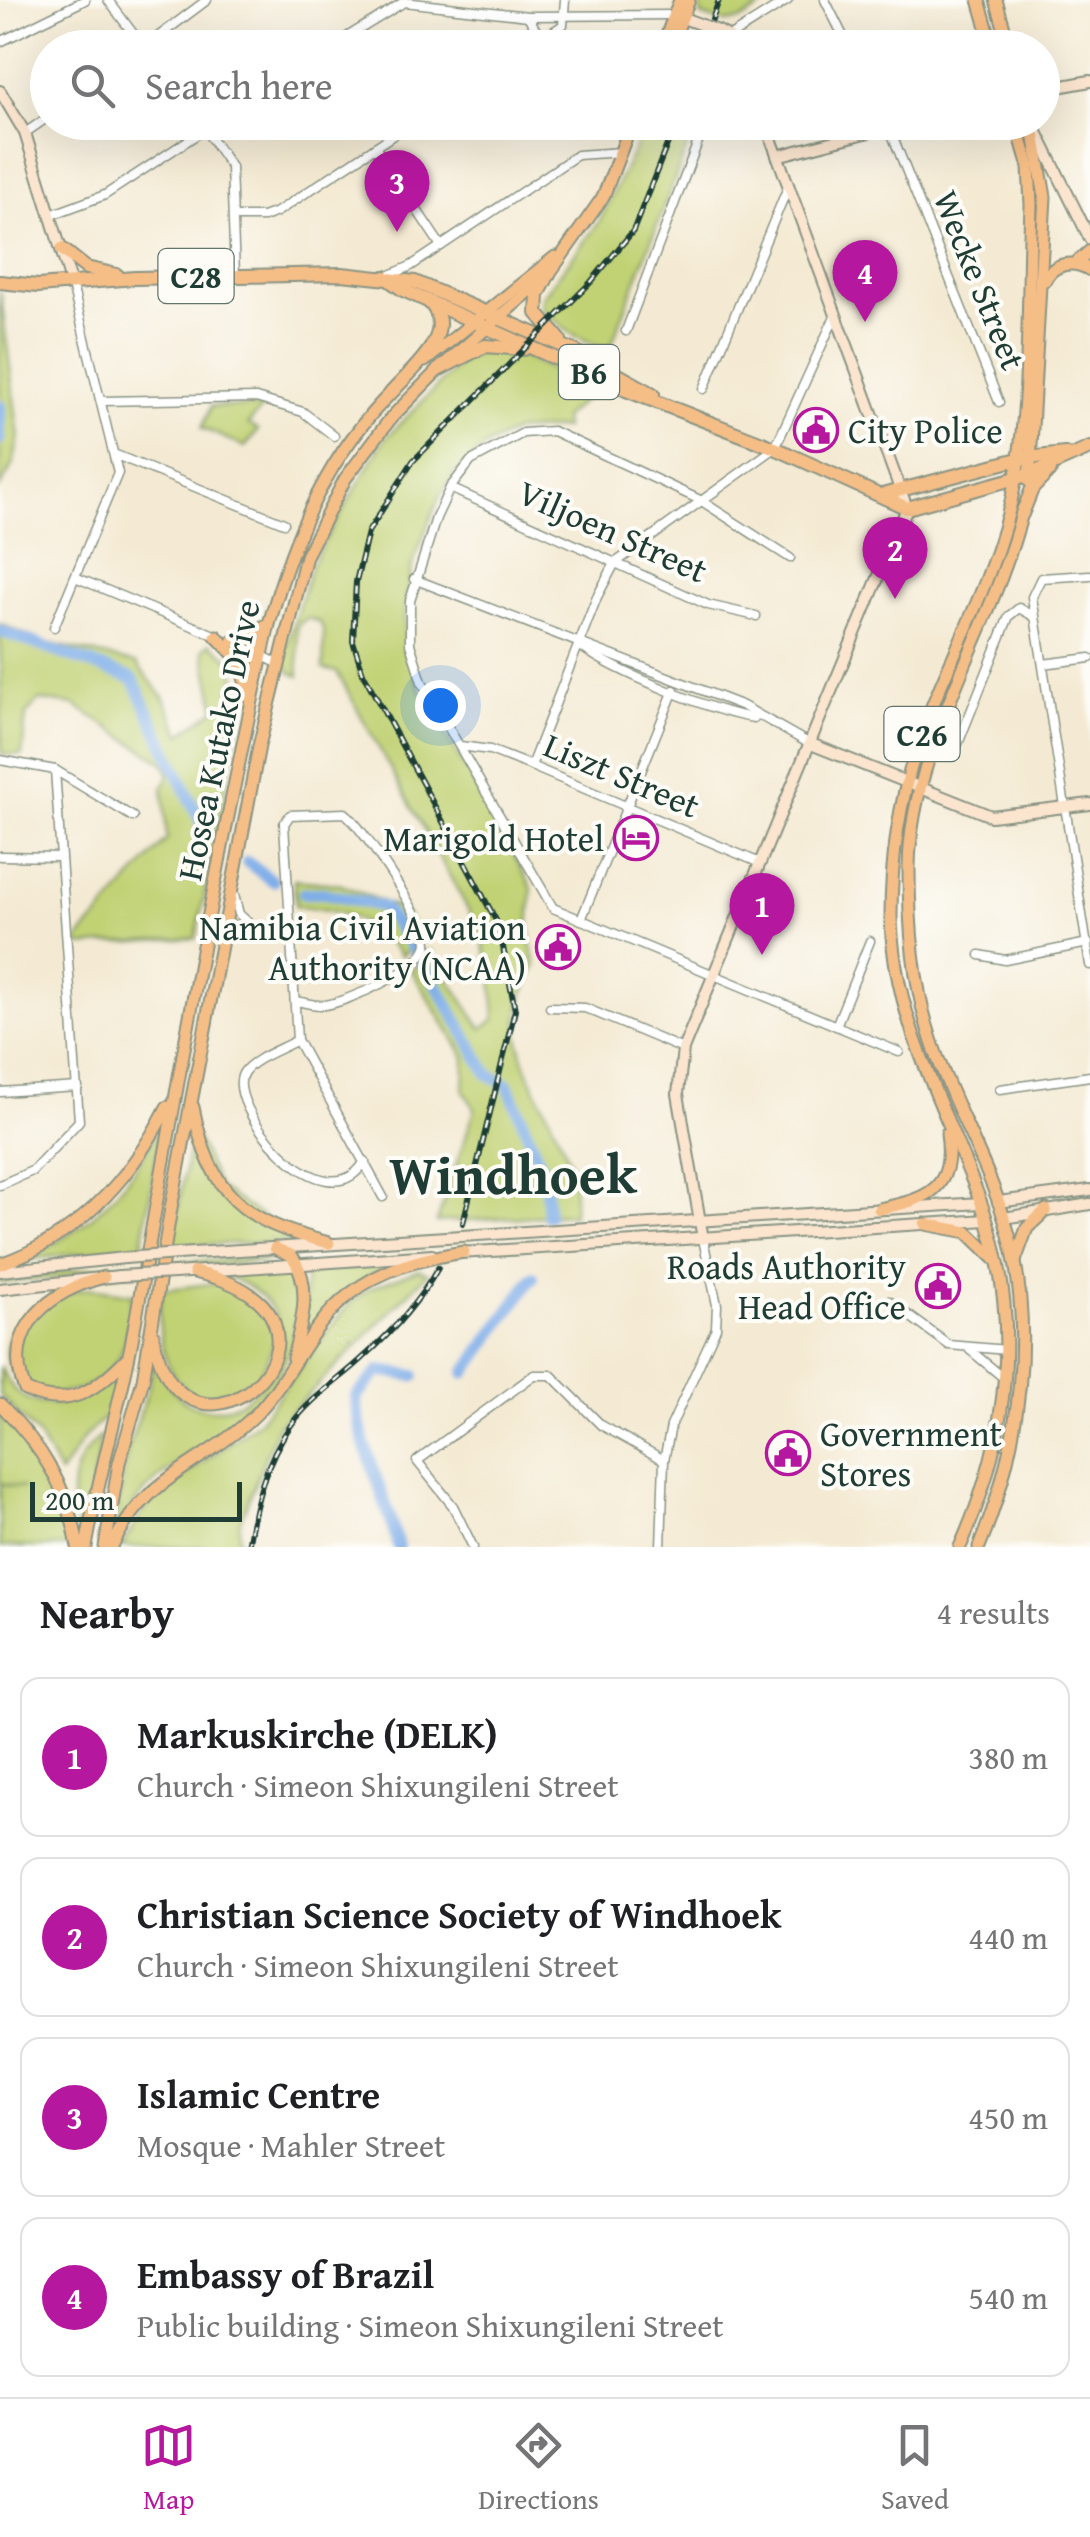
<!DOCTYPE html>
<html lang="en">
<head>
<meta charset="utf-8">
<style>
	body { margin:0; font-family:"Gentium Book Plus",serif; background:#f2f2f2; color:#202124 }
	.scale { position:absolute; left:30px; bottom:25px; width:212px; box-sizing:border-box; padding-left:10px; border:5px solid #1f3d34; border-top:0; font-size:28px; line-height:35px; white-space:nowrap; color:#1f3d34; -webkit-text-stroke:8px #fdfcf7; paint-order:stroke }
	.you { position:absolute; left:440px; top:705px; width:35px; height:35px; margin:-25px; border:8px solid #fff; border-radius:50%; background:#1a73e8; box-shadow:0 0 0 15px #1a73e833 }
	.badge { display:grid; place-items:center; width:65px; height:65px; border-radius:50%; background:#b5179e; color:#fff; font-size:32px; font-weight:700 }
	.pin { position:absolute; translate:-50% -82px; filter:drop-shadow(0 2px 5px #0008) }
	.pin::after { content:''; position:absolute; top:52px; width:35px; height:30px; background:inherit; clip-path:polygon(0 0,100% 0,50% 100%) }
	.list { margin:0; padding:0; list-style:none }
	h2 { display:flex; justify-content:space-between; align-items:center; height:130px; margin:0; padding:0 40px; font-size:42px }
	h2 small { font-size:32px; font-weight:400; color:#757577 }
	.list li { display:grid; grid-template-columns:65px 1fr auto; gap:30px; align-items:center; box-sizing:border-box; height:160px; margin:0 20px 20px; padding:0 20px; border:2px solid #e0e0e0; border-radius:20px }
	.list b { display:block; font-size:38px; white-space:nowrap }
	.list p { margin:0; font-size:32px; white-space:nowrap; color:#757577 }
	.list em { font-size:32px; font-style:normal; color:#757577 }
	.icon { flex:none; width:55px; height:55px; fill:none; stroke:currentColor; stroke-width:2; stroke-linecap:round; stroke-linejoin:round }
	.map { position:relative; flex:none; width:1090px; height:1547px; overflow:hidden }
	.search { position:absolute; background:#fff; box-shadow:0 10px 40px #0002; left:30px; right:30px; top:30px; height:110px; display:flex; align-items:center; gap:25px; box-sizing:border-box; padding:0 35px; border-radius:55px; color:#757577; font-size:38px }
	.sheet { height:850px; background:#fff }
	nav { display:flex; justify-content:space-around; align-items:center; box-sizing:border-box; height:140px; border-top:2px solid #e0e0e0; background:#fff; font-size:28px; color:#757577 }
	nav a { display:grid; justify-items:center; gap:5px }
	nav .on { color:#b5179e }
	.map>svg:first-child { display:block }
	.green { fill:#c1d275; stroke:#708854; stroke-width:2.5 }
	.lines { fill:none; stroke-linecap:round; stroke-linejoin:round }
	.river { stroke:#7faee9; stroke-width:12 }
	.street-casing { stroke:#8a9484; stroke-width:11 }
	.secondary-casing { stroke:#8a9484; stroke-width:14 }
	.primary-casing { stroke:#8a9484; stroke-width:15 }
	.highway-casing { stroke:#8a9484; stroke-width:16 }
	.street { stroke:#fff; stroke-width:8 }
	.secondary { stroke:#fbe5cf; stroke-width:10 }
	.primary { stroke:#f6be87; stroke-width:11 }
	.highway { stroke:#f6be87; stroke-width:12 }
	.rail-casing { stroke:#1f3d34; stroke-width:6 }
	.rail { stroke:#fdfcf7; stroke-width:2.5; stroke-dasharray:8; stroke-linecap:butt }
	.secondary-bridge-casing { stroke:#8a9484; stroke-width:14; stroke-linecap:butt }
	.secondary-bridge { stroke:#fbe5cf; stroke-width:10 }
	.labels { text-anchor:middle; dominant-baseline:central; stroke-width:8; stroke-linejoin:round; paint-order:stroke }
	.shield { fill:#fdfcf7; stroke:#62766e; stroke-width:2.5 }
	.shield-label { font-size:32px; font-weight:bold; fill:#1f3d34 }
	.street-label { font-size:35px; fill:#1f3d34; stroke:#fdfcf7 }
	.poi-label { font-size:35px; fill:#1f3d34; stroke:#fdfcf7; text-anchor:end }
	.town-label { font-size:55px; font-weight:bold; fill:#1f3d34; stroke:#fdfcf7 }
</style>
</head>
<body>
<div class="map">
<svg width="1090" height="1547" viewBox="0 0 1090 1547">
	<rect width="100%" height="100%" fill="#fdfcf7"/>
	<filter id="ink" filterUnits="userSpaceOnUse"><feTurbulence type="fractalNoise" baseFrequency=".01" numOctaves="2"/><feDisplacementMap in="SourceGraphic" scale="20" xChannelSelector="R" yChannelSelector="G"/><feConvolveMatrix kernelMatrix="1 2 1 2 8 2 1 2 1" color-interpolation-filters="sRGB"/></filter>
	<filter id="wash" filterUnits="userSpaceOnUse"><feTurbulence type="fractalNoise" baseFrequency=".0048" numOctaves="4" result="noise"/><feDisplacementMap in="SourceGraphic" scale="40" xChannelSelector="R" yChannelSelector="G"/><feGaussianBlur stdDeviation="2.25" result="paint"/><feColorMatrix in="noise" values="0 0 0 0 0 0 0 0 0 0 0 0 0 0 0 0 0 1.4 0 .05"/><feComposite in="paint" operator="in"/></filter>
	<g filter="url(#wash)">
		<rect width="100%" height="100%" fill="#f4ead3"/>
		<!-- green -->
		<g class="green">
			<path d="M700 0H772C742 19 737 30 701 15Z"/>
			<path d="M647 123H696L611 346 601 348 572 334 541 309 542 297 599 222Z"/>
			<path d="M0 290 19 437 13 465 0 487Z"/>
			<path d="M507 349 595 389 563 418 564 428 515 431 485 447 453 475 439 498 412 565 404 614 406 645 420 688 532 888 529 929 536 967C489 1047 547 1093 572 1168 576 1181 573 1200 573 1214L437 1222 475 1109 464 1091 465 1057 411 970 430 950 482 1029 495 1019 492 978 480 931 337 672 323 669 324 632 320 622 307 618 297 626 299 676 290 672 283 658 312 563 384 440 464 359 481 351Z"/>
			<path d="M211 406 263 407 248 424 258 430 245 447 202 428Z"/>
			<path d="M0 624 43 642 136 663 164 698 181 734 216 709 203 650 210 643 230 659 243 700 196 938 79 946 78 940 167 839 163 789 169 774 164 763 74 705 39 700 26 715 22 755 2 754Z"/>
			<path d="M294 880 339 884 403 910 421 938 401 956C371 919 344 910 296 906Z"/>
			<path d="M161 1126 142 1246 23 1260C94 1226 123 1193 161 1126Z"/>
			<path d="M192 1128 219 1188 300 1242 172 1245Z"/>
			<path d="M284 1257 292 1259 0 1283V1279C94 1265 188 1261 284 1257Z"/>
			<path d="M393 1264C350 1282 329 1310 301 1346L306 1270Z"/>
			<path d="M418 1270 428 1273 278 1425 240 1521 239 1547H121L150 1501 259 1421 348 1305 370 1288Z"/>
			<path d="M297 1271C309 1448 168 1420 112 1539L127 1452 150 1384 154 1355C159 1366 164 1380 172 1389 230 1460 355 1324 222 1274Z"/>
			<path d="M222 1282 262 1305 275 1338C260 1386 248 1395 198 1399 161 1372 155 1335 162 1290Z"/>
			<path d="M90 1288 132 1294C129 1316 129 1343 116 1362 89 1402 21 1408 6 1355 7 1310 52 1293 90 1288Z"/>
			<path d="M0 1366C23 1425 86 1406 121 1371L108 1415 85 1436 60 1474 39 1437 0 1395Z"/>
			<path d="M0 1412C38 1451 61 1494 71 1547H0V1484L24 1488 0 1483Z"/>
			<path d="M101 1436 82 1544C68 1504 64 1466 101 1436Z"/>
		</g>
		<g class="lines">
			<!-- river -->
			<g class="river">
				<path d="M0 406V439"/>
				<path d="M0 631 133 679 207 835"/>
				<path d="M247 862 273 881"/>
				<path d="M304 893H324L383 907 427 968 488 1074 508 1085 545 1176 548 1216"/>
				<path d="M465 1373 533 1277"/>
				<path d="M398 1547C388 1501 357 1439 356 1397L379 1371 415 1376"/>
			</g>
		</g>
	</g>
	<g filter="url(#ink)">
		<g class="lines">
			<defs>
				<g id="street">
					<path d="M108 0 144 48"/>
					<path d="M825 0 849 48"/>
					<path d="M528 16 537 32 531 45"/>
					<path d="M729 37 788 0"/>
					<path d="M0 42 85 0"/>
					<path d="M143 48 207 0"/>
					<path d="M329 48 404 2 528 16 674 15"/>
					<path d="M528 48 563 25 565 0"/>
					<path d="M200 122 231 167 235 275"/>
					<path d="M887 122 999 402"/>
					<path d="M25 133 48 117"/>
					<path d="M375 147 441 246"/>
					<path d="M51 215 105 195 216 122"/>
					<path d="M235 217H263L277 212 413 122"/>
					<path d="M388 276 411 266 577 155 622 152"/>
					<path d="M626 331 699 139 708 129 766 124"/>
					<path d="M704 389 788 187"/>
					<path d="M102 401 256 398 303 412 334 436"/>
					<path d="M116 455 284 523"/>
					<path d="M450 488 708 605 756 616"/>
					<path d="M790 558 700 500 553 431 523 433 471 461 450 488 436 518 410 601V644L422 682 553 908 899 1052"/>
					<path d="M1090 575 1041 578 1032 597 1090 965"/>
					<path d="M75 577 219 637"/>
					<path d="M414 579 743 706 810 744"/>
					<path d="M54 627 118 473 72 285"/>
					<path d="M232 641 277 663"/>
					<path d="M583 648C615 671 715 713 754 718"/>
					<path d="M1043 664 1090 658"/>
					<path d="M460 746 490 750 531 766 760 863"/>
					<path d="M954 754 1009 616 1019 608 1035 617"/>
					<path d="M0 760 55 770 133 817"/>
					<path d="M531 766 597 597 615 563 775 448 836 314"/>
					<path d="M0 856 58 857"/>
					<path d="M234 895 239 914 254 928"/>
					<path d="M581 920 674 690"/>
					<path d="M209 921 291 935"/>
					<path d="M980 955 1005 960 1088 943"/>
					<path d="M295 1001C304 1002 315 1006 325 1005 347 1002 426 968 427 943 427 924 361 825 345 813L290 815 284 824 297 1040 383 1197"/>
					<path d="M550 1007 585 1008 683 1049"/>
					<path d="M836 1026 870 941"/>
					<path d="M297 1040C282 1049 254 1058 244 1072 222 1104 325 1228 365 1161"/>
					<path d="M1000 1089 1090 1076"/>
					<path d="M0 1092 78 1087"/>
					<path d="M0 1185 32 1171 79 1121 55 770"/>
					<path d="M889 1301 949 1345 1007 1350"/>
					<path d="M970 1350 1005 1379"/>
					<path d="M473 1547 453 1506 417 1461 534 1375H551L601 1425 664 1460"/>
					<path d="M661 1547 664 1460 671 1426 716 1328 717 1305 703 1239"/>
				</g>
				<g id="secondary">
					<path d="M675 15 702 25"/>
					<path d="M718 31 729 37 734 48"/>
					<path d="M1042 90 1090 81"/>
					<path d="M0 91 25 133 72 285"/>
					<path d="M1036 130 1090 239"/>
					<path d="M777 156 908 122"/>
					<path d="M811 744 991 816 1090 804"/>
					<path d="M998 1202 1090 1190"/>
					<path d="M1004 1218 1090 1204"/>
					<path d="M703 1239 678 1094 683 1049 907 508 765 122"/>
					<path d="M459 1253 987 1220"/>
					<path d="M178 1254 981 1203"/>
					<path d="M0 1271 125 1258"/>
					<path d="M175 1273 432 1255"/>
					<path d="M0 1289 119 1276"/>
				</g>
				<g id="primary">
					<path d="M979 0 993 48"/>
					<path d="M996 0 1010 48"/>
					<path d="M662 48 680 0"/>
					<path d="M670 48 689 0"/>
					<path d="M1075 264 1090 251"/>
					<path d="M1045 280C1054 262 1074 260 1090 270"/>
					<path d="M425 361 555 257"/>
					<path d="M1029 481 1045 197 1032 122"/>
					<path d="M216 636 239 660 250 698"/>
					<path d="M233 641 269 624"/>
					<path d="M193 1107C210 1196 244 1222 329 1243"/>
					<path d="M879 1209C928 1199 955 1190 947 1133"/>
					<path d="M925 1224 967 1232 995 1259"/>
					<path d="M275 1248 291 1255C314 1284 301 1326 293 1358"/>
					<path d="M1015 1261 1027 1228 1046 1210"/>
					<path d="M0 1264C78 1237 131 1179 167 1107"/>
					<path d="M104 1277C54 1290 0 1326 25 1390 69 1411 96 1390 127 1358"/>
					<path d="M153 1334C182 1505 390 1314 194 1272"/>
					<path d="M0 1404C41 1445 69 1489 78 1547"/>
					<path d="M86 1547C98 1477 119 1409 132 1340 175 1101 215 861 269 624 294 534 328 453 397 387"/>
					<path d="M105 1547 119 1463 143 1380 171 1208 259 746 306 556 345 479 391 418 438 370 549 274 603 197 632 122"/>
					<path d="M112 1547C145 1475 205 1465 256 1414 291 1378 309 1325 350 1294 383 1268 423 1258 464 1252"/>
					<path d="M960 1547C1009 1438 1023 1316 981 1203 946 1108 893 1020 891 916 891 850 902 786 925 724 952 654 989 587 1008 514 1032 422 1027 301 1031 205L1029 167 1016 122"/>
					<path d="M979 1547C1020 1448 1037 1326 1005 1221 986 1159 951 1101 931 1039 913 983 909 926 909 868 910 745 994 627 1023 509"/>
				</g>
				<g id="highway">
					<path d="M62 249 86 268 117 275"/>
					<path d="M549 274 538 295 537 313 560 340"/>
					<path d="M385 277 403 290 626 390 775 448 907 508 1031 474 1090 448"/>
					<path d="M0 282 38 286 135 278 342 274 415 282 577 352 653 394"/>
					<path d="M438 370 485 346 524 349"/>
					<path d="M391 393C411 370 460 333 429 302"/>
					<path d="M882 495 1018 459 1065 454"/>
					<path d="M1022 514 1032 489 1050 470"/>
				</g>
			</defs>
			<!-- street casing -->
			<use href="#street" class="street-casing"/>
			<!-- secondary casing -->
			<use href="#secondary" class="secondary-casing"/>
			<!-- primary casing -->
			<use href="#primary" class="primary-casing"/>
			<!-- highway casing -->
			<use href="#highway" class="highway-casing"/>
			<!-- street -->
			<use href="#street" class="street"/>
			<!-- secondary -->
			<use href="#secondary" class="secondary"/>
			<!-- primary -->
			<use href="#primary" class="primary"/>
			<!-- highway -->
			<use href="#highway" class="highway"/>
			<defs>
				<g id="rail">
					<path d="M702 48 719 0"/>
					<path d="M463 1223 515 1010 499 926 363 673 353 641 356 582 368 532 413 461 591 282 633 231 676 122"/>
					<path d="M248 1547C255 1504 265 1461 291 1425 311 1397 340 1380 364 1357 392 1332 420 1300 438 1268"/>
				</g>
			</defs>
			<!-- rail casing -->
			<use href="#rail" class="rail-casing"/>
			<!-- rail -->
			<use href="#rail" class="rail"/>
			<defs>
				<g id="secondary-bridge">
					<path d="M702 25 718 31"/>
					<path d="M125 1258 178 1254"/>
					<path d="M119 1276 175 1273"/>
				</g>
			</defs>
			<!-- secondary-bridge casing -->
			<use href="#secondary-bridge" class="secondary-bridge-casing"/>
			<!-- secondary-bridge -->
			<use href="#secondary-bridge" class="secondary-bridge"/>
		</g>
	</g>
	<!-- icons -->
	<defs>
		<symbol id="civic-ring" viewBox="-11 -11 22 22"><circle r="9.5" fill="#fdfcf7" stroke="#b5179e" stroke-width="1.5"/><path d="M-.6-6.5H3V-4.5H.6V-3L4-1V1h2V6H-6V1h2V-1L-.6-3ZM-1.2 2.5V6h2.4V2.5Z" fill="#b5179e"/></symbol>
		<symbol id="hotel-ring" viewBox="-11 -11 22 22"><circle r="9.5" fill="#fdfcf7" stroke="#b5179e" stroke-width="1.5"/><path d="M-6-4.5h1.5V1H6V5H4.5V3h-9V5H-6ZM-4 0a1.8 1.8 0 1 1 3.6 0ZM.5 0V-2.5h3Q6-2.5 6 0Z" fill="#b5179e"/></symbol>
	</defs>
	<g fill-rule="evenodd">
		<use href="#civic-ring" x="791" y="405" width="50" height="50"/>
		<use href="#hotel-ring" x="611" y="813" width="50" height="50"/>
		<use href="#civic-ring" x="533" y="922" width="50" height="50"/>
		<use href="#civic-ring" x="913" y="1261" width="50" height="50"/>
		<use href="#civic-ring" x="763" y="1428" width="50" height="50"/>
	</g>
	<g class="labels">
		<!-- shield labels -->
		<g class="shield">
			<rect x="158.5" y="249" width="75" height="54" rx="8"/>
			<rect x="559" y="345" width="60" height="54" rx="8"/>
			<rect x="884.5" y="707" width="75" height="54" rx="8"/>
		</g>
		<g class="shield-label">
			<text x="196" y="276">C28</text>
			<text x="589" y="372">B6</text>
			<text x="922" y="734">C26</text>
		</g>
		<!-- street labels -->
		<g class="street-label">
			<text transform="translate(980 280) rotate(68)">Wecke Street</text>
			<text transform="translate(613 531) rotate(24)">Viljoen Street</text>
			<text transform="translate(218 740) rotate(-78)">Hosea Kutako Drive</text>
			<text transform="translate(622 775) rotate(23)">Liszt Street</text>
		</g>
		<!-- poi labels -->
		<g class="poi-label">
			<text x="848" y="430" text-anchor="start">City Police</text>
			<text x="604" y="838">Marigold Hotel</text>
			<text x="526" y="927">Namibia Civil Aviation<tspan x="526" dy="40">Authority (NCAA)</tspan></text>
			<text x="906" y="1266">Roads Authority<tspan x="906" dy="40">Head Office</tspan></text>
			<text x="820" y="1433" text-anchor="start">Government<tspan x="820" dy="40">Stores</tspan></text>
		</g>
		<!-- town labels -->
		<g class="town-label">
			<text x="513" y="1174">Windhoek</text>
		</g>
	</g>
</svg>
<div class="scale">200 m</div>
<div class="you"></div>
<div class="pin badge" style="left:762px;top:955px">1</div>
<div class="pin badge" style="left:895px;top:599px">2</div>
<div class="pin badge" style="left:397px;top:232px">3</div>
<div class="pin badge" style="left:865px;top:322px">4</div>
<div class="search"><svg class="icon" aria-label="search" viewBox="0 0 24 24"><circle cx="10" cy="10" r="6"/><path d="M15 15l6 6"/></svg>Search here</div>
</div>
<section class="sheet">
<h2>Nearby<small>4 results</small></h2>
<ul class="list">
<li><span class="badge">1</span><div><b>Markuskirche (DELK)</b><p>Church · Simeon Shixungileni Street</p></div><em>380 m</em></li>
<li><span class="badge">2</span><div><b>Christian Science Society of Windhoek</b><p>Church · Simeon Shixungileni Street</p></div><em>440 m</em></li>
<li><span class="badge">3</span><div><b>Islamic Centre</b><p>Mosque · Mahler Street</p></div><em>450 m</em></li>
<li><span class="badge">4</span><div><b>Embassy of Brazil</b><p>Public building · Simeon Shixungileni Street</p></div><em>540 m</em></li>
</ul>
</section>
<nav>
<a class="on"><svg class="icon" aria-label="map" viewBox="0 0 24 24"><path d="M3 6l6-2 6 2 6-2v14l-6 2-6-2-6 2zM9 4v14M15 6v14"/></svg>Map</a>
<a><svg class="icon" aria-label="directions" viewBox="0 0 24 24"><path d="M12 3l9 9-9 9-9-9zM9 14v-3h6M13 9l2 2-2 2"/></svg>Directions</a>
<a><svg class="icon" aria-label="saved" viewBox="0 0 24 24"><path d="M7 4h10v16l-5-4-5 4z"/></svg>Saved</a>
</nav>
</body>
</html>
